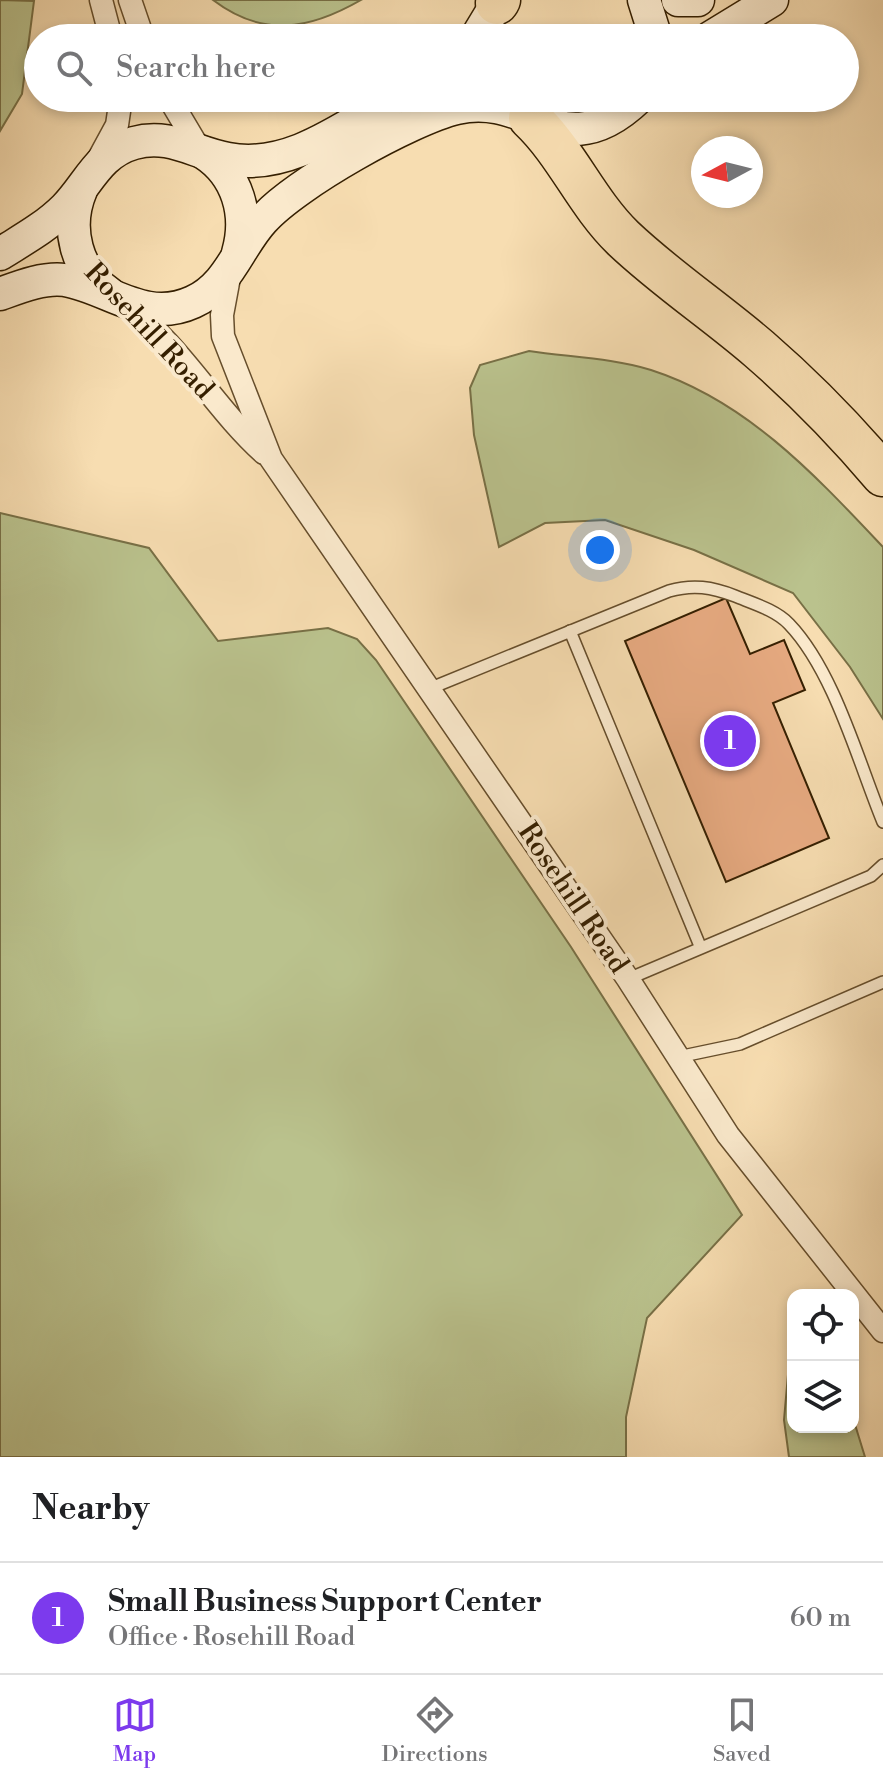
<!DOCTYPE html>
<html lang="en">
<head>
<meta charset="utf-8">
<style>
	body { margin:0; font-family:"Libre Bodoni",serif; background:#f6f6f6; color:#202124 }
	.controls { position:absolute; right:24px; bottom:24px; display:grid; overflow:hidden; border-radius:16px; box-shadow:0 4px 12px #0003 }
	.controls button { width:72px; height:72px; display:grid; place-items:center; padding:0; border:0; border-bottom:2px solid #e0e0e0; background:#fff; color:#202124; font:40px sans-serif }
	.compass { position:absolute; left:691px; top:136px; width:72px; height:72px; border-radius:50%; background:#fff; box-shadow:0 4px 12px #0003; rotate:263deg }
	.you { position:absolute; left:600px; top:550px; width:28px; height:28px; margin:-20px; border:6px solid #fff; border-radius:50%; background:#1a73e8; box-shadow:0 0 0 12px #1a73e833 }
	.badge { display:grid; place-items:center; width:52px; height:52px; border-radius:50%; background:#7c3aed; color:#fff; font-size:26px; font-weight:700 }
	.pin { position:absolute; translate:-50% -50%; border:4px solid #fff; box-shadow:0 2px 8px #0006 }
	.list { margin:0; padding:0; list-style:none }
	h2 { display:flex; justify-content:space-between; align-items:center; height:104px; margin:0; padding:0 32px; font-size:34px }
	h2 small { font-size:26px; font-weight:400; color:#757577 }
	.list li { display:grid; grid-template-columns:52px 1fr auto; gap:24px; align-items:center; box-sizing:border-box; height:112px; padding:0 32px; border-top:2px solid #e0e0e0 }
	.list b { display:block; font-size:30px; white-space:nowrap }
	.list p { margin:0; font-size:26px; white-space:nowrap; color:#757577 }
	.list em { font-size:26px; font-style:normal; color:#757577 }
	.icon { flex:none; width:44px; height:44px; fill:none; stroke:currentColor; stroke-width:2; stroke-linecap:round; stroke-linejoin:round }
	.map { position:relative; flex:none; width:883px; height:1457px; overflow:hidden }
	.search { position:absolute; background:#fff; box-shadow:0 4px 12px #0003; left:24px; right:24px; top:24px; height:88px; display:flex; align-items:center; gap:20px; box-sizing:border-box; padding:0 28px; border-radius:44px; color:#757577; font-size:30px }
	.sheet { height:216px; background:#fff }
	nav { display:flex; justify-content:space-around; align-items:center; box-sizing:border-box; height:112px; border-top:2px solid #e0e0e0; background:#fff; font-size:22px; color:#757577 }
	nav a { display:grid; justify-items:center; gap:4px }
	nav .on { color:#7c3aed }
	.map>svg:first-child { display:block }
	.green { fill:#bac28d; stroke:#787046; stroke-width:2 }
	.building { fill:#e8ab82; stroke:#351f00; stroke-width:2 }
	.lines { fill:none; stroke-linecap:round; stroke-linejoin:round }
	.service-casing { stroke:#664e2c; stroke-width:14 }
	.minor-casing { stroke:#664e2c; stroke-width:25 }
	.secondary-casing { stroke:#351f00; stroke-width:35 }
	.motorway-casing { stroke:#351f00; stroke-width:45 }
	.service { stroke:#fae9cc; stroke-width:11 }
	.minor { stroke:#fae9cc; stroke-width:22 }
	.secondary { stroke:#fae9cc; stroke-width:32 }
	.motorway { stroke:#f7ddb1; stroke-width:42 }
	.labels { text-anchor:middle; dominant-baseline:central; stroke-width:8; stroke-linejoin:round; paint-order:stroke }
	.street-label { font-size:28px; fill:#351f00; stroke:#fae9cc }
</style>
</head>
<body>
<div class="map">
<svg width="883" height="1457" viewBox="0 0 883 1457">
	<rect width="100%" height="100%" fill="#f7ddb1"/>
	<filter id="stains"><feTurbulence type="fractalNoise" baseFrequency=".0025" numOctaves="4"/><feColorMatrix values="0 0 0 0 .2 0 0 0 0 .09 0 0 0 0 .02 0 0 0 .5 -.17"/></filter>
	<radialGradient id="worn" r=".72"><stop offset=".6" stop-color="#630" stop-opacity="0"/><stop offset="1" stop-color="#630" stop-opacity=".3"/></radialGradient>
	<!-- green -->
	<g class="green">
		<path d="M0 0 34 1 22 94 0 131Z"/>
		<path d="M213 0H361C309 30 263 38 213 0Z"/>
		<path d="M529 351C568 357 613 358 651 370 747 401 815 475 883 547V719L850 667 793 593 694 550 605 520 545 523 499 547 474 435 470 388 480 365Z"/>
		<path d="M0 513 149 548 218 641 328 628 357 639 376 660 571 947 742 1215 647 1318 626 1417V1457H0Z"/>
		<path d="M793 1318V1427H853V1418L865 1457H789L784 1420Z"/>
	</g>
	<!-- building -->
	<path class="building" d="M726 598 750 654 784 640 805 690 773 703 829 838 726 882 625 641Z"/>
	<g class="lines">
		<defs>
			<g id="service">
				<path d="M570 631 700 946"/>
				<path d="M431 688 669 591C693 584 712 587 735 596 752 603 776 610 789 624 834 671 858 761 883 822"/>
				<path d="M628 979 871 876 883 865"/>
				<path d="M678 1057 740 1044 883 982"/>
			</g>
			<g id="minor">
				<path d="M101 0 111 38"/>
				<path d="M130 0 143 38"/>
				<path d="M169 98 201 152"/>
				<path d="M98 160 117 125 121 98"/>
				<path d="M230 272 222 315 223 336 271 459 628 979 728 1135 883 1331"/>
				<path d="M127 306C182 347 214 408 264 453"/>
			</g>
			<g id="secondary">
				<path d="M644 0 656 38"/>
				<path d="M678 0H698"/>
				<path d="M476 38 499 0"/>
				<path d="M710 38 772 0"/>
				<path d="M204 153C238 175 249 215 238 253"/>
				<path d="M81 190C65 228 76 271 110 294"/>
				<path d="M0 254C22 240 46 227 65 208 88 185 98 153 134 143 170 133 194 153 228 159 289 171 345 126 395 98"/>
				<path d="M0 294C19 287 44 277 65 280 110 288 145 324 193 302 229 286 238 247 263 220 295 184 410 119 457 108 531 91 563 170 638 98"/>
			</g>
			<g id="motorway">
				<path d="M497 3 499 0"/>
				<path d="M530 118C567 153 586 202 623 238 665 278 715 311 759 349 804 388 845 430 883 475"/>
			</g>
		</defs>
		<!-- service casing -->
		<use href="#service" class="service-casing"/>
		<!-- minor casing -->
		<use href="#minor" class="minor-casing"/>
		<!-- secondary casing -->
		<use href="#secondary" class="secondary-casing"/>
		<!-- motorway casing -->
		<use href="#motorway" class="motorway-casing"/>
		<!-- service -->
		<use href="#service" class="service"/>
		<!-- minor -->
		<use href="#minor" class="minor"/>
		<!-- secondary -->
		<use href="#secondary" class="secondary"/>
		<!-- motorway -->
		<use href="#motorway" class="motorway"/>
	</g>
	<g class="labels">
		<!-- street labels -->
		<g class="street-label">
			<text transform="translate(149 331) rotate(47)">Rosehill Road</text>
			<text transform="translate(573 898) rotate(56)">Rosehill Road</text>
		</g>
	</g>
	<rect width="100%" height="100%" filter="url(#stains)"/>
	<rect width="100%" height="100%" fill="url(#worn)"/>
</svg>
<div class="controls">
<button><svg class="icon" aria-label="locate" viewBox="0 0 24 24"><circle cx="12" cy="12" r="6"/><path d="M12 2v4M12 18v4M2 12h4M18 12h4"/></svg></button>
<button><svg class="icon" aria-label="layers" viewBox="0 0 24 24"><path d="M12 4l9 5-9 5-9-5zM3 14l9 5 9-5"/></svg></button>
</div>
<svg class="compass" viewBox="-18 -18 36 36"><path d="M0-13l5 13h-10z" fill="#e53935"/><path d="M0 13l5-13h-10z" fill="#757577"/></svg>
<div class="you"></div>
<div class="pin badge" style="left:730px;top:741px">1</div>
<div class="search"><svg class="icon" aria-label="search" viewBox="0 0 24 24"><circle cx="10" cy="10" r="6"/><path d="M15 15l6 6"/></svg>Search here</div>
</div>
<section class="sheet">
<h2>Nearby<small></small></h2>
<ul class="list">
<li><span class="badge">1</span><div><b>Small Business Support Center</b><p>Office · Rosehill Road</p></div><em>60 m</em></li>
</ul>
</section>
<nav>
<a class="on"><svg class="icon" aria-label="map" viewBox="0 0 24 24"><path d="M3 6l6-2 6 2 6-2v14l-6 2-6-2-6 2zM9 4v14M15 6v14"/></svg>Map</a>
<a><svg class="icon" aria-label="directions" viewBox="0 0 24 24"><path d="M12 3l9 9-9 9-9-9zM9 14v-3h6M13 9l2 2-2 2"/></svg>Directions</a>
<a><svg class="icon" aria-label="saved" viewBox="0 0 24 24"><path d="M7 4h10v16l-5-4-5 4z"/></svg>Saved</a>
</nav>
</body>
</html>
